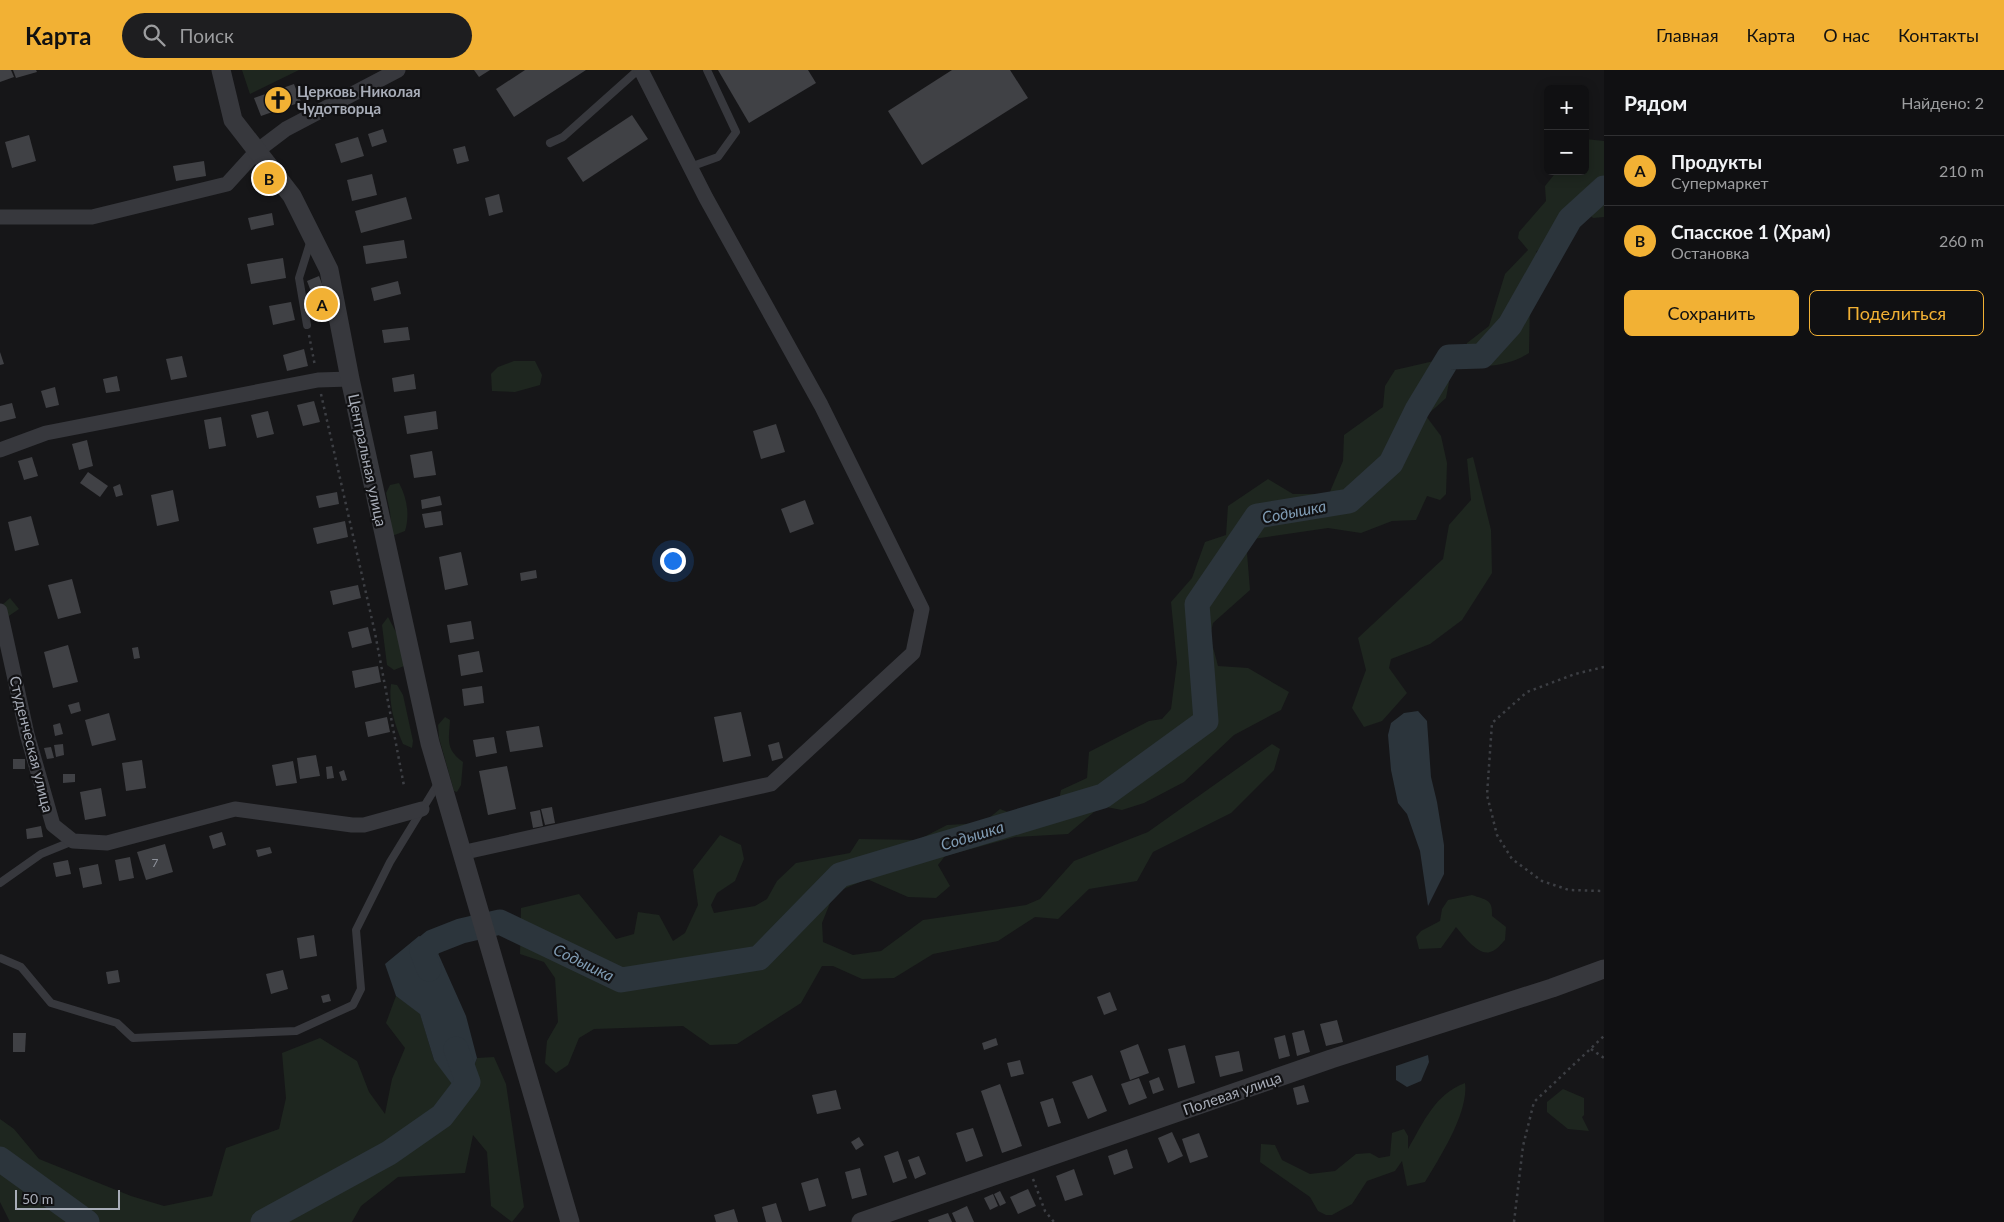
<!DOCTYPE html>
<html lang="ru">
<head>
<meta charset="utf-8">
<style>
	body { margin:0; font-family:Lato,sans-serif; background:#1e1e20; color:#f1f3f6 }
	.controls { position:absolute; right:15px; top:15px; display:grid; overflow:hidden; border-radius:8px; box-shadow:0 2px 12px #0003 }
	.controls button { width:45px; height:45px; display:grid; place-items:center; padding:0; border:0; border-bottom:1px solid #303032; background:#101012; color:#f1f3f6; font:25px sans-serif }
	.scale { position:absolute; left:15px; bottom:12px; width:105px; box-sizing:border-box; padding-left:5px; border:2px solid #a8adb8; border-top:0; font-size:14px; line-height:18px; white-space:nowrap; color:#a8adb8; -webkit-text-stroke:4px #111113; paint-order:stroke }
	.you { position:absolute; left:672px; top:490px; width:18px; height:18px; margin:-12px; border:4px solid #fff; border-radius:50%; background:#1a73e8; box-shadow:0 0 0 8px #1a73e833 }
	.badge { display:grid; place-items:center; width:32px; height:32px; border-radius:50%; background:#f2b134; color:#111; font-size:16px; font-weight:700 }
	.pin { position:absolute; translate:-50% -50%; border:2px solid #fff; box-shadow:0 1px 5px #0006 }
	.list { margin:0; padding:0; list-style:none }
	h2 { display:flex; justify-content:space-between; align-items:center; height:65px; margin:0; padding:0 20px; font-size:21px }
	h2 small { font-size:16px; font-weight:400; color:#9c9d9f }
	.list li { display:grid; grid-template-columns:32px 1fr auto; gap:15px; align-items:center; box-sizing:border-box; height:70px; padding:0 20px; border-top:1px solid #303032 }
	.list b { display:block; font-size:19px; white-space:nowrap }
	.list p { margin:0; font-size:16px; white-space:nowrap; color:#9c9d9f }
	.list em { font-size:16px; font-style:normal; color:#9c9d9f }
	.actions { display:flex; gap:10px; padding:15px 20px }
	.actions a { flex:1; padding:11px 0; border:1px solid #f2b134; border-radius:8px; text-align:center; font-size:18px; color:#f2b134 }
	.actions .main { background:#f2b134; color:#111 }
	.icon { flex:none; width:28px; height:28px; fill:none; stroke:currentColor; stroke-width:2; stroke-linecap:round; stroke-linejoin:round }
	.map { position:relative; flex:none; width:1604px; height:1152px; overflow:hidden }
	header { display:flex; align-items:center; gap:30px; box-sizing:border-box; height:70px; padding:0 25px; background:#f2b134; color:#111 }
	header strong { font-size:24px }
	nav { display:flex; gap:28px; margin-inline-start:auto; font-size:18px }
	.search { width:350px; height:45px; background:#1e1e20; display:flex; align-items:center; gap:12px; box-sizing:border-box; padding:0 18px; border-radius:28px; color:#9c9d9f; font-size:19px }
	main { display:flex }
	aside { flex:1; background:#101012 }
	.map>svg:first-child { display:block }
	.green { fill:#1e261f }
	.water { fill:#2c353c }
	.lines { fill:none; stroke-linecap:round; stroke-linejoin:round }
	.river { stroke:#2c353c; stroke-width:25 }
	.building { fill:#404145 }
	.path { stroke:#3d3f44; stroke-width:2.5; stroke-dasharray:2.5 4; stroke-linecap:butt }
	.service { stroke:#37383d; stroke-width:8 }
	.minor { stroke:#37383d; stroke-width:15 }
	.tertiary { stroke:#37383d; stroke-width:19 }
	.labels { text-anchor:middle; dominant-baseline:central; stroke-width:4.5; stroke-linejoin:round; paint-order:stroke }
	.number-label { font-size:12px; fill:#8e929b }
	.poi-label { font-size:15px; font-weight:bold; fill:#a8adb8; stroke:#111113; text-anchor:start }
	.street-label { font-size:15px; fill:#a8adb8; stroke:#111113 }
	.water-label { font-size:16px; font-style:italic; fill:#7f9bb3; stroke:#111113 }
</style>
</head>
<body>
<header>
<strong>Карта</strong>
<div class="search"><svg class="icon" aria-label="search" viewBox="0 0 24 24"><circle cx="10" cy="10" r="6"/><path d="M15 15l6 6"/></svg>Поиск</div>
<nav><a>Главная</a><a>Карта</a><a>О нас</a><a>Контакты</a></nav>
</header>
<main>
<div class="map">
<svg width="1604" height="1152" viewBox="0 0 1604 1152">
	<rect width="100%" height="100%" fill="#161618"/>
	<!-- green -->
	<g class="green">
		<path d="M242 0H299L250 24Z"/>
		<path d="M1585 69 1604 71V147L1593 148 1590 145 1589 135 1598 118C1585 124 1568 133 1559 145 1549 160 1552 168 1536 182L1543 190V198L1530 228 1529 283C1509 296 1484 299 1461 293L1467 273 1489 256 1505 204 1528 180 1518 168 1519 162 1546 131 1545 116 1557 101H1585Z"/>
		<path d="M514 291H535L542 305 540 315 515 322 492 321 491 304 498 297Z"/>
		<path d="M1434 291 1449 312 1446 328 1426 346 1441 366 1447 393 1446 424 1440 430 1427 426 1416 450 1392 451 1361 463 1328 458 1253 469 1247 483 1250 520 1213 553 1210 566 1218 596 1248 598 1289 622 1281 640 1234 665 1184 712 1144 733 1122 740 1101 736 1068 764 1015 767 945 786 938 795 950 816 936 828 908 827 867 809 834 823 822 853 823 872 853 885 881 881 923 850 1026 835 1040 829 1074 791 1148 762 1272 674 1280 679 1274 700 1231 743 1153 782 1137 811 1089 819 1058 849 1035 847 998 871 933 884 894 908 862 909 833 896H822L801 933 737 974 710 975 683 956 594 959 579 968 568 995 556 1003 545 993 547 971 558 952 555 908 544 892 520 884 521 838 579 824 616 869 634 864 638 842 659 845 673 871 685 863 698 835 693 800 720 765 741 775 744 789 735 811 717 823 711 835 714 843 755 836 767 829 777 811 796 793 850 783 859 769 918 770 947 755 983 753 1000 739 1039 754 1058 735 1061 720 1087 708 1089 682 1149 651 1162 649 1171 639 1177 593 1171 532 1192 508 1205 472 1226 465 1228 436 1268 409 1293 424H1329L1343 391 1344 365 1383 337 1385 316 1395 300Z"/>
		<path d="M1473 387 1491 460 1492 503 1462 550 1430 574 1391 589 1389 598 1407 623 1382 651 1364 657 1352 638 1366 600 1358 568 1443 489 1449 455 1471 430 1467 389Z"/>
		<path d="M399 413C407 428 410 445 405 461L392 466 390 442 386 423 390 415Z"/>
		<path d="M10 528 19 539 0 552 2 535Z"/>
		<path d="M388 547 406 581 404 596 394 600 387 595 382 555Z"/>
		<path d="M391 614 397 615 403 625 413 671 412 678 403 674C395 656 388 633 391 614Z"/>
		<path d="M445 647 450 650C449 670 445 679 463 692L461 715 457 722 454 721 439 668 438 655Z"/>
		<path d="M1472 825C1486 830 1493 829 1492 846L1506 857 1505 870C1501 874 1496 881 1490 882 1478 886 1463 865 1456 857L1441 878 1419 879 1416 867 1421 861 1440 851 1442 839 1448 830Z"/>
		<path d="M396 926 420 943 434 990 468 1012 477 988 494 987 506 1014 524 1137 512 1152 491 1136 487 1082 473 1065 465 1103 398 1107 361 1136 352 1152H10L0 1132V1049L14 1059 39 1089 131 1126 164 1136 212 1126 226 1078 279 1059 286 1028 282 983 320 968 357 991 369 1022 385 1044 392 1009 405 978 386 953Z"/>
		<path d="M1465 1013C1469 1042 1440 1087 1425 1112L1407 1116 1402 1091 1395 1101 1367 1111 1352 1134 1332 1145H1326L1318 1141 1310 1127 1260 1092 1261 1074 1275 1075 1282 1090 1310 1104 1335 1101 1356 1084 1370 1083 1379 1088 1390 1086 1392 1063 1404 1059 1408 1066V1079C1423 1053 1435 1024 1465 1013Z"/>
		<path d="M1563 1019 1584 1028V1045L1582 1047 1589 1061 1568 1059 1547 1042V1032Z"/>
	</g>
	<!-- water -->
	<g class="water">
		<path d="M1418 641 1427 651 1431 707 1437 732 1444 775V804L1428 836 1420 781 1407 744 1398 733 1391 700 1388 665 1391 653 1404 643Z"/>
		<path d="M419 866 433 872 466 946 477 988 468 1012 452 1014 434 990 420 944 396 926 385 894Z"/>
		<path d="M1428 985 1429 992 1421 1011 1407 1017 1396 1010V996Z"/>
	</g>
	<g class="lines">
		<!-- river -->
		<g class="river">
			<path d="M429 899 422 881 433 872 461 861 500 852 621 910 759 888 840 805 1103 726 1206 651 1197 534 1257 446 1349 431 1391 393 1417 340 1449 287 1482 286 1510 255 1570 149 1604 118"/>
			<path d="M0 1089 87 1152"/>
			<path d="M263 1152 389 1083 442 1046 468 1012 456 979"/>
		</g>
	</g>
	<!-- building -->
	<g class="building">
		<path d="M0 0H11L14 7 0 12Z"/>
		<path d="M13 0H36L37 2 16 8Z"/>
		<path d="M474 0H490L479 7Z"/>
		<path d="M525 0H586L514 47 496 19Z"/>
		<path d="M718 0H808L816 13 749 53Z"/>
		<path d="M952 0H1010L1028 28 922 95 888 41Z"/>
		<path d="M294 14 301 32 261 46 254 28Z"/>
		<path d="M632 45 648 69 583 112 567 88Z"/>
		<path d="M383 59 387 72 372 77 368 64Z"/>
		<path d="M29 65 36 91 12 98 5 72Z"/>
		<path d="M358 67 364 86 341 93 335 74Z"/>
		<path d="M465 76 469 91 457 94 453 79Z"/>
		<path d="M204 91 206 106 176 111 173 96Z"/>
		<path d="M372 104 377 125 352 131 347 110Z"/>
		<path d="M499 124 503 142 489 146 485 128Z"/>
		<path d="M406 127 412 149 361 163 355 141Z"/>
		<path d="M272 143 274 155 251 160 248 148Z"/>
		<path d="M404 170 407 188 366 194 363 176Z"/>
		<path d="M283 188 286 208 251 214 247 194Z"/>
		<path d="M319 206 332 240 320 245 317 236 310 239 306 229 313 227 307 211Z"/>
		<path d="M398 211 401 224 374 231 371 218Z"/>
		<path d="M291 232 295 250 273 255 269 236Z"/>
		<path d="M408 257 410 270 384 273 382 260Z"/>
		<path d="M304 279 308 296 287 301 283 285Z"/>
		<path d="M0 282 4 294 0 295Z"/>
		<path d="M182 286 187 307 171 310 166 289Z"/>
		<path d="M414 304 416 319 394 322 392 308Z"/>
		<path d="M117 306 120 321 106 323 103 309Z"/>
		<path d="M55 317 59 335 46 338 41 321Z"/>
		<path d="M314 331 320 352 303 356 297 335Z"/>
		<path d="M12 333 16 348 0 352V336Z"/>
		<path d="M268 341 274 364 257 368 251 345Z"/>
		<path d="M436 341 438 359 407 364 404 346Z"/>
		<path d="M221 347 226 376 209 379 204 350Z"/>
		<path d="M776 354 785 382 761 389 753 361Z"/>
		<path d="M87 370 93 396 79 400 72 374Z"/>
		<path d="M432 381 436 405 414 408 410 385Z"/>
		<path d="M32 387 38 406 24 410 18 391Z"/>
		<path d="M88 402 108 416 100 427 80 413Z"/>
		<path d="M120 414 123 425 116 427 113 417Z"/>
		<path d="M173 420 179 451 157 456 151 425Z"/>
		<path d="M337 422 339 434 319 438 316 426Z"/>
		<path d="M440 426 442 435 422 439 421 430Z"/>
		<path d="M805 430 814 454 790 463 781 439Z"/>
		<path d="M441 441 443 455 425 458 422 444Z"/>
		<path d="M31 446 39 475 15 481 8 452Z"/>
		<path d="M345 451 348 467 317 474 313 458Z"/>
		<path d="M461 482 468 515 445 520 439 487Z"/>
		<path d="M536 500 537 508 521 511 520 503Z"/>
		<path d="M72 509 81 543 58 549 48 515Z"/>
		<path d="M358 515 361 528 333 535 330 521Z"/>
		<path d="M471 551 474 569 450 573 447 555Z"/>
		<path d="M368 557 372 573 352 578 348 562Z"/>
		<path d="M68 575 78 612 53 618 44 582Z"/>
		<path d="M138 577 140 588 134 589 132 578Z"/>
		<path d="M479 581 483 602 461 606 458 585Z"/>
		<path d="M378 596 381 612 355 618 352 601Z"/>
		<path d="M482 616 484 633 464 636 462 619Z"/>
		<path d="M79 632 81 641 71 644 68 635Z"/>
		<path d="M741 642 751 686 723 692 714 647Z"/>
		<path d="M109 643 116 670 92 676 85 650Z"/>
		<path d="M387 647 390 662 368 667 365 652Z"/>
		<path d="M60 653 63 664 55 666 53 655Z"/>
		<path d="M539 656 543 677 510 682 506 661Z"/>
		<path d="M494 667 497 683 476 687 473 670Z"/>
		<path d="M779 672 783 688 772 691 768 675Z"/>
		<path d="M63 674 64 685 56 687 54 675Z"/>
		<path d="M51 677 54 688 47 689 44 678Z"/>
		<path d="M316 685 320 706 300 709 297 688Z"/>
		<rect x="13" y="689" width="12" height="10"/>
		<path d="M142 690 146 718 126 721 122 693Z"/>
		<path d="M293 691 297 713 276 716 272 695Z"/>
		<path d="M332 696 334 708 327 709 326 697Z"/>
		<path d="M507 696 516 739 488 745 479 701Z"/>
		<path d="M344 700 347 710 342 711 339 702Z"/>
		<path d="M63 704H75V712L63 713Z"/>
		<path d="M101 718 106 746 85 750 80 722Z"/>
		<path d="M552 737 555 753 545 755 541 739Z"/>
		<path d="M540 740 543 756 533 758 530 742Z"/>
		<path d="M41 756 43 767 27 769 26 759Z"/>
		<path d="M222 762 226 775 213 779 209 766Z"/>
		<path d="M165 774 173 802 146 810 137 782Z"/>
		<path d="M270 777 272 783 258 787 256 780Z"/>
		<path d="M130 787 134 808 119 811 115 790Z"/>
		<path d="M68 790 71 804 56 807 53 793Z"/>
		<path d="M98 794 102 814 83 818 79 798Z"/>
		<path d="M314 865 317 886 300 889 297 868Z"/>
		<path d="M118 900 120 912 108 914 106 902Z"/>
		<path d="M283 900 288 919 271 924 266 904Z"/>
		<path d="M1110 922 1117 940 1104 945 1097 927Z"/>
		<path d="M329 924 331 931 323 933 321 926Z"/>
		<path d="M1337 950 1343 972 1326 976 1320 954Z"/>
		<path d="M1304 960 1310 982 1297 986 1292 963Z"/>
		<path d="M13 963H26L25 982H13Z"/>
		<path d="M1285 965 1290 986 1279 989 1274 968Z"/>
		<path d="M996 968 998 975 984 980 982 973Z"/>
		<path d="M1138 974 1149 1003 1130 1010 1120 981Z"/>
		<path d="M1185 975 1195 1013 1178 1018 1168 979Z"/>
		<path d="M1239 981 1243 1001 1220 1007 1215 986Z"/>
		<path d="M1020 990 1024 1004 1011 1007 1007 993Z"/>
		<path d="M1092 1005 1107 1041 1088 1049 1072 1012Z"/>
		<path d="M1159 1007 1164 1020 1153 1024 1149 1011Z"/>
		<path d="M1139 1008 1147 1028 1129 1035 1121 1014Z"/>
		<path d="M1000 1014 1022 1076 1002 1083 981 1021Z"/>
		<path d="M1304 1015 1309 1032 1297 1035 1293 1018Z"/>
		<path d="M836 1020 841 1039 817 1044 812 1025Z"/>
		<path d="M1053 1028 1061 1053 1048 1057 1040 1032Z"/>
		<path d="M973 1058 983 1086 966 1092 956 1063Z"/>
		<path d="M1172 1062 1183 1086 1168 1093 1158 1068Z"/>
		<path d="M1199 1063 1208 1087 1190 1093 1182 1069Z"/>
		<path d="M859 1067 864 1075 856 1080 851 1072Z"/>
		<path d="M1127 1079 1133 1098 1114 1105 1108 1086Z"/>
		<path d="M898 1081 907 1108 893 1113 884 1086Z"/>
		<path d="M919 1086 926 1104 915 1109 908 1090Z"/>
		<path d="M860 1098 867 1125 852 1129 845 1102Z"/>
		<path d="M1074 1099 1083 1125 1065 1131 1056 1106Z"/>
		<path d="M818 1108 826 1136 809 1141 801 1113Z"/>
		<path d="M1028 1119 1036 1136 1018 1144 1010 1127Z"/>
		<path d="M1000 1121 1006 1133 1000 1136 994 1124Z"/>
		<path d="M993 1124 998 1136 990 1140 984 1128Z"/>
		<path d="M776 1133 782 1152H766L762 1137Z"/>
		<path d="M967 1136 974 1152H956L952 1143Z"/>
		<path d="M734 1139 738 1152H716L714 1145Z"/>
		<path d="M948 1143 952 1152H929L928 1150Z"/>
	</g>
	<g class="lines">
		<!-- path -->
		<g class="path">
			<path d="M309 265 315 296"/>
			<path d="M321 324 375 563 404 716"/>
			<path d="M1604 597 1575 604 1527 622 1492 653 1487 725 1497 765 1512 789 1542 811 1569 820 1604 821"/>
			<path d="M1591 979 1604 988"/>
			<path d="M1033 1109 1045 1141 1054 1152"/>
			<path d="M1514 1152 1523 1076 1534 1032 1604 966"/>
		</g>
		<!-- service -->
		<g class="service">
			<path d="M550 73 563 67 638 0"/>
			<path d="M690 97 718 87 736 62 707 0"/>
			<path d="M307 255 299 208 311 170"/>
			<path d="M0 813 41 784 73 771"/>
			<path d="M0 888 21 897 51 933 117 953 133 968 296 961 353 935 361 919 356 860 390 792 439 712"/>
		</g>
		<!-- minor -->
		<g class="minor">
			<path d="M0 147H92L227 114 257 81 286 59 398 0"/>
			<path d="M0 380 46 363 318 310 350 309"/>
			<path d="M0 541 27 664 53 755 73 771 107 773 235 739 352 755H364L422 739"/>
			<path d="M461 783 771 714 913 583 922 539 821 335 706 128 641 0"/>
		</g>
		<!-- tertiary -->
		<g class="tertiary">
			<path d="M221 0 233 50 292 126 329 200 350 309 430 673 570 1152"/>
			<path d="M861 1152 1331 989 1552 918 1604 899"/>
		</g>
	</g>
	<!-- icons -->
	<defs>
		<symbol id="church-disc" viewBox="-11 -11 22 22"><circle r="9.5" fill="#f2b134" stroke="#111113"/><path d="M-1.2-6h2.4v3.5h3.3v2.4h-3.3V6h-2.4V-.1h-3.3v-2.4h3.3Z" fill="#111"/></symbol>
	</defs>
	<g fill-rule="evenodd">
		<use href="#church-disc" x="262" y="14" width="32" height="32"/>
	</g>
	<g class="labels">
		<!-- number labels -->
		<g class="number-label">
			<text x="155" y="792">7</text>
		</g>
		<!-- poi labels -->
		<g class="poi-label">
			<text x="297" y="21">Церковь Николая<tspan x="297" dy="17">Чудотворца</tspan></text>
		</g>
		<!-- street labels -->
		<g class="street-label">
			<text transform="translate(368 390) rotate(78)">Центральная улица</text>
			<text transform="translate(32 674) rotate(76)">Студенческая улица</text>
			<text transform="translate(1232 1023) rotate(-19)">Полевая улица</text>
		</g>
		<!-- water labels -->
		<g class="water-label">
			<text transform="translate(1294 441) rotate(-11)">Содышка</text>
			<text transform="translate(972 765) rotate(-17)">Содышка</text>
			<text transform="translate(584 892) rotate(26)">Содышка</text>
		</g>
	</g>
</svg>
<div class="controls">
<button>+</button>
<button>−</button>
</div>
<div class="scale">50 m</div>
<div class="you"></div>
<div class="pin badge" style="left:322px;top:234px">A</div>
<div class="pin badge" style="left:269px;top:108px">B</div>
</div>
<aside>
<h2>Рядом<small>Найдено: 2</small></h2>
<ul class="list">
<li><span class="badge">A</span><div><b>Продукты</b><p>Супермаркет</p></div><em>210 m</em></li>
<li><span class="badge">B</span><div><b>Спасское 1 (Храм)</b><p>Остановка</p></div><em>260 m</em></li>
</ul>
<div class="actions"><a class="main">Сохранить</a><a>Поделиться</a></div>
</aside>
</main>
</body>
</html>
